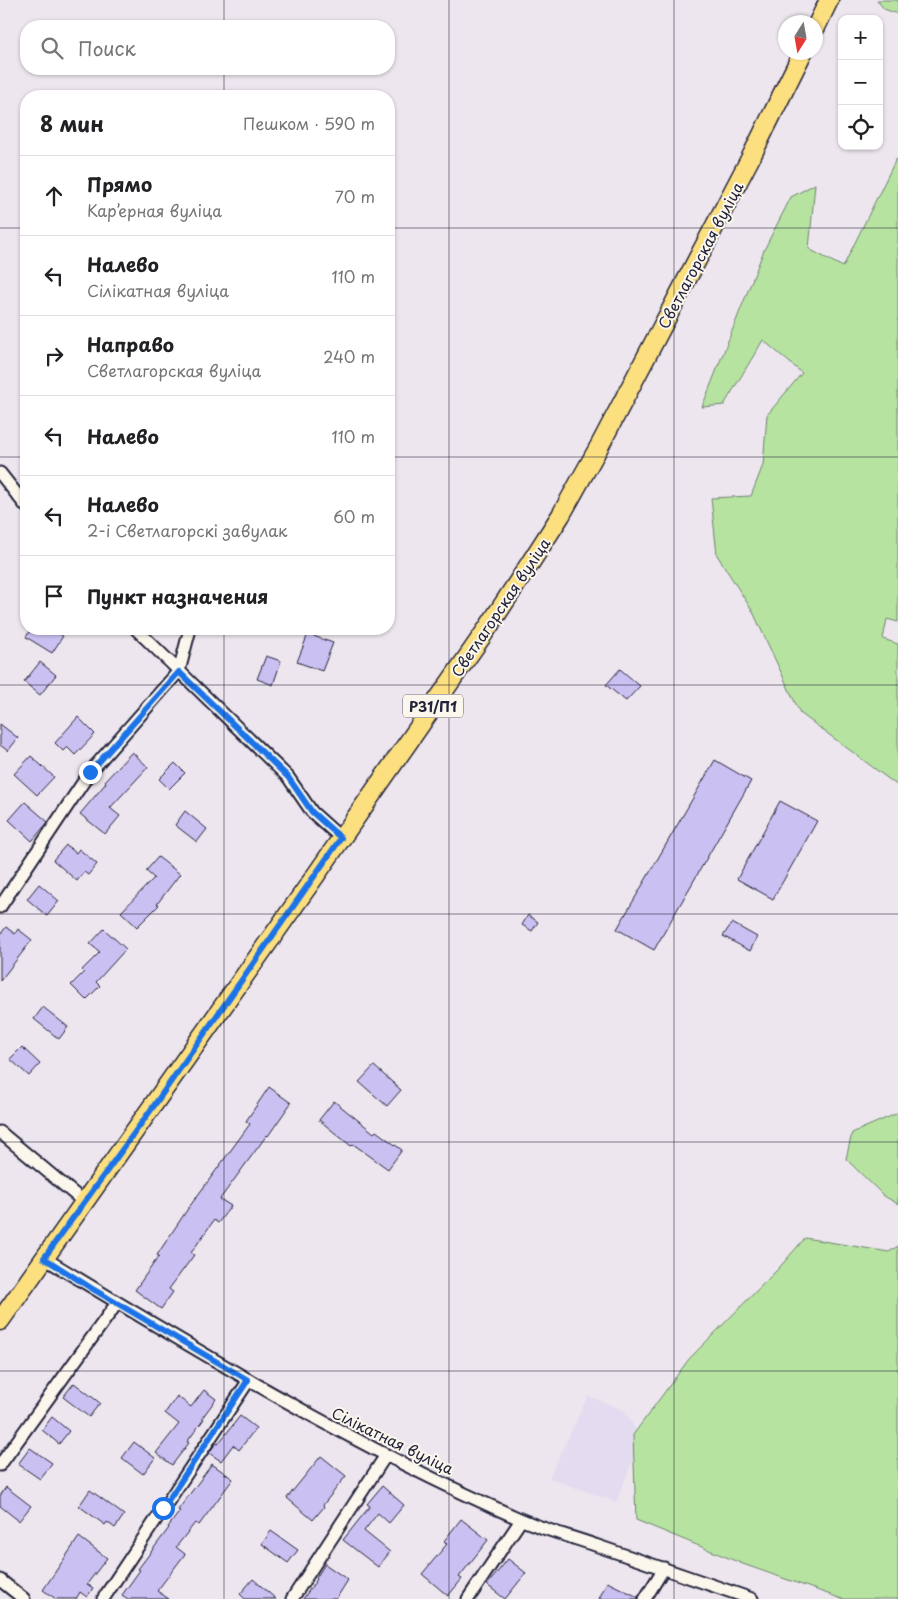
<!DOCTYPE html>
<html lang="ru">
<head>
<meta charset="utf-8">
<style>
	body { margin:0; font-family:"Playpen Sans",sans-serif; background:#f2f2f2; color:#202124 }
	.controls { position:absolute; right:15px; top:15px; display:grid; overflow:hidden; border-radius:10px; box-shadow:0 1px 4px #0004 }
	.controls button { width:45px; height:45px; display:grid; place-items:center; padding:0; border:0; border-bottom:1px solid #e0e0e0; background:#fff; color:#202124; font:25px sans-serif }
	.compass { position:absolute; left:778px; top:15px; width:45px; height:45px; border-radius:50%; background:#fff; box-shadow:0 1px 4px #0004; rotate:191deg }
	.stop { position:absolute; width:15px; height:15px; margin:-11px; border:4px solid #1a73e8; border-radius:50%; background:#fff }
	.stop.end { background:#1a73e8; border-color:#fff; box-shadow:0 1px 5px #0008 }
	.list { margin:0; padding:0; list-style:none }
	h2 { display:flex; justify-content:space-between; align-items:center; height:65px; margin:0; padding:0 20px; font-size:21px }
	h2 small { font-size:16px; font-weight:400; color:#757577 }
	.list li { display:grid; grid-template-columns:32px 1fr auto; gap:15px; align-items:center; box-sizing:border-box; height:80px; padding:0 20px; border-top:1px solid #e0e0e0 }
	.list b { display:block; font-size:19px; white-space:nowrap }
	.list p { margin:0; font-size:16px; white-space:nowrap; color:#757577 }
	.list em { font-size:16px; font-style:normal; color:#757577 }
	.icon { flex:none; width:28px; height:28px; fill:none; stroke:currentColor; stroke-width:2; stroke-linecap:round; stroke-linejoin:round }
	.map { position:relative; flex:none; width:898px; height:1599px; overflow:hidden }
	.search { position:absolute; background:#fff; box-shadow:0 1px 4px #0004; left:20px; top:20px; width:375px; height:55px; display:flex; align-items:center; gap:12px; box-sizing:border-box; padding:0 18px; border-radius:20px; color:#757577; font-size:19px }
	.panel { position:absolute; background:#fff; box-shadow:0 1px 4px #0004; left:20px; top:90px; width:375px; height:545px; border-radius:20px }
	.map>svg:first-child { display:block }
	.built { fill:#e3dbef }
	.green { fill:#b7e3a1; stroke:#6c826e }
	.building { fill:#cbc0f2; stroke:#22223b }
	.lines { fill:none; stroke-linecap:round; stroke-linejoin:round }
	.minor-casing { stroke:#22223b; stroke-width:15 }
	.primary-casing { stroke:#22223b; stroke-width:21 }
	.minor { stroke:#fbf7ec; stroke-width:11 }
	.primary { stroke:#fce080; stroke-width:18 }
	.route { stroke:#1a73e8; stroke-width:6 }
	.grid { fill:none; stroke:#22223b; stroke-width:1; stroke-opacity:0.55 }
	.labels { text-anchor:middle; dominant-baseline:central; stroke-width:4; stroke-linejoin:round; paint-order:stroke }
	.shield { fill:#fbf7ec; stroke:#636270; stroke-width:1 }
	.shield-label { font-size:14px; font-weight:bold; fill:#22223b }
	.street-label { font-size:15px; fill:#22223b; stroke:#fbf7ec }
</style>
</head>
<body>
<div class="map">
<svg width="898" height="1599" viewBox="0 0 898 1599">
	<rect width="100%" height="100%" fill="#ede6ee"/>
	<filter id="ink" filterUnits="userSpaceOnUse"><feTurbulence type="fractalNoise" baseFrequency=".02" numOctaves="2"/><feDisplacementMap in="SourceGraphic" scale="10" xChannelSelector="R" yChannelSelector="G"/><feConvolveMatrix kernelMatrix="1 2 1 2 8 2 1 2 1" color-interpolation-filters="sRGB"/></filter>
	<g filter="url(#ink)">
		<!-- built -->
		<path class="built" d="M588 1396 625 1411 641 1440 616 1502 549 1478Z"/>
		<!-- green -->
		<g class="green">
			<path d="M877 0H898V14L884 9Z"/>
			<path d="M896 159 898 163V622L887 619 883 639 898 644V786L800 713 753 612 717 555 711 498 751 496 763 465 767 415 802 373 763 340 724 405 702 407 764 250 791 197 815 184 809 249 843 267Z"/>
			<path d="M898 1113V1204L884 1196 846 1159 852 1133Z"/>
			<path d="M805 1238 889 1252 898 1246V1599H842L743 1564 636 1520 633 1435 689 1359 778 1269Z"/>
		</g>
		<!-- building -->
		<g class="building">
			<path d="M31 629H51L63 636 52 653 26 637Z"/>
			<path d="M308 634 333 643 322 671 297 662Z"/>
			<path d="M266 656 281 661 273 685 257 679Z"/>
			<path d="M40 662 56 675 40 695 24 682Z"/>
			<path d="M620 669 640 686 626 701 606 685Z"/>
			<path d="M78 717 95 734 75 755 67 747 63 751 55 743Z"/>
			<path d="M0 724 18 738 8 751 0 745Z"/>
			<path d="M132 752 148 767 110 808 120 816 105 834 80 814 106 783 105 781Z"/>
			<path d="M31 756 54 777 37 795 14 774Z"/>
			<path d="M715 760 751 781 654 950 617 929Z"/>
			<path d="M175 763 185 773 169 789 159 779Z"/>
			<path d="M780 801 817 821 773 899 737 879Z"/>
			<path d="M25 802 48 822 32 841 9 820Z"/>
			<path d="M185 811 207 829 197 842 175 825Z"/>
			<path d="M66 845 76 853 79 849 97 864 88 875 84 872 77 881 53 860Z"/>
			<path d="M158 857 180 874 157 904 159 905 137 927 121 912 154 878 146 871Z"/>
			<path d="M39 884 59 901 47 916 27 899Z"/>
			<path d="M528 915 538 922 532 931 522 925Z"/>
			<path d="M732 923 757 937 750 951 723 936Z"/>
			<path d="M6 927 15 934 18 929 32 940 0 981V935Z"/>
			<path d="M104 929 126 949 96 982 100 986 86 1000 71 985 84 972 82 970 100 952 90 944Z"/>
			<path d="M43 1007 68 1027 59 1039 34 1019Z"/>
			<path d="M22 1047 40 1064 29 1076 10 1059Z"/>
			<path d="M374 1066 401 1090 387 1106 359 1082Z"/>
			<path d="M269 1087 291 1103 268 1136 267 1135 220 1199 231 1206 218 1223 214 1220 191 1253 194 1255 169 1289 173 1292 161 1309 135 1290 159 1256 157 1255 187 1210 250 1124 246 1121Z"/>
			<path d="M334 1101 374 1133 376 1131 402 1150 388 1169 353 1144 351 1146 319 1120Z"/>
			<path d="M74 1383 100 1403 89 1417 63 1397Z"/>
			<path d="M204 1390 216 1399 202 1418 204 1419 187 1442 189 1443 172 1465 156 1453 179 1424 165 1413 177 1396 191 1407Z"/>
			<path d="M240 1416 256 1428 239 1450 233 1445 221 1461 209 1453 216 1443 218 1444Z"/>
			<path d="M52 1417 69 1431 59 1444 42 1430Z"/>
			<path d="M134 1442 155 1458 143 1474 122 1458Z"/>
			<path d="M30 1448 52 1463 40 1479 18 1464Z"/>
			<path d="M321 1456 346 1476 323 1505 324 1507 313 1520 287 1498Z"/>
			<path d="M212 1464 233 1479 199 1525 195 1523 176 1547 185 1554 157 1591 169 1599H128L122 1595 140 1570 138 1569 169 1528 168 1527 180 1511 178 1510Z"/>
			<path d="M382 1486 404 1505 389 1523 378 1513 364 1531 390 1552 378 1567 343 1540 370 1506 367 1504Z"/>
			<path d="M6 1487 31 1506 19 1521 0 1506V1496Z"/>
			<path d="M90 1490 124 1515 115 1528 107 1522 105 1525 79 1506Z"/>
			<path d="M461 1519 488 1540 459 1577 462 1579 448 1596 422 1574 447 1544 444 1541Z"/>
			<path d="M271 1531 298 1550 288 1563 262 1544Z"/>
			<path d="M79 1537 107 1558 87 1584 93 1588 87 1597 80 1592 76 1599H56L43 1590Z"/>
			<path d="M508 1559 526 1573 505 1599 487 1585Z"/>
			<path d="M325 1564 348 1580 336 1599H303L317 1579 316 1578Z"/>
			<path d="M253 1579 276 1599H245L240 1594Z"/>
			<path d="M607 1582 638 1597V1599H599Z"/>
		</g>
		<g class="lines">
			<defs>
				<g id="minor">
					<path d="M0 473 26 506"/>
					<path d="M136 629 288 777 312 812 341 838"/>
					<path d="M0 907 90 772 179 671 190 629"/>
					<path d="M0 1132 84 1202"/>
					<path d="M44 1258C199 1352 353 1446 520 1519 545 1530 572 1537 598 1546 649 1564 701 1581 752 1599"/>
					<path d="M0 1465 117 1303"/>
					<path d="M0 1580 24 1599"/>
					<path d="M103 1599 249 1380"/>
					<path d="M292 1599 386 1455"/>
					<path d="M468 1599 521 1520"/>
					<path d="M645 1599 664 1568"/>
				</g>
				<g id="primary">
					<path d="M816 27 829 0"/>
					<path d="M0 1321 311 882 487 629 525 571 561 515 600 445 752 155 803 52"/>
				</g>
			</defs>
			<!-- minor casing -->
			<use href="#minor" class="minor-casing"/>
			<!-- primary casing -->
			<use href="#primary" class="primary-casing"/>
			<!-- minor -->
			<use href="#minor" class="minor"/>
			<!-- primary -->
			<use href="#primary" class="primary"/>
		</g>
	</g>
	<g class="lines" filter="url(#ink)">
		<!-- route -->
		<path class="route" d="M90 772 179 672 288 777 312 812 341 838 153 1107 44 1258 91 1288 248 1380 163 1508"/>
	</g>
	<!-- grid -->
	<path class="grid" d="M224 0V26M449 0V1599M674 0V1599M224 69V96M0 228H26M389 228H898M0 457H26M389 457H898M224 629V1599M0 685H898M0 914H898M0 1142H898M0 1371H898"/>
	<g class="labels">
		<!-- shield labels -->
		<rect class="shield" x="403" y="694.5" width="60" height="23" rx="4"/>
		<g class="shield-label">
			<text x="433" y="706">Р31/П1</text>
		</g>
		<!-- street labels -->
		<g class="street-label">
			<text transform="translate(700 255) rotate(-62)">Светлагорская вуліца</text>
			<text transform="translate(500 607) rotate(-56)">Светлагорская вуліца</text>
			<text transform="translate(393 1440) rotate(26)">Сілікатная вуліца</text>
		</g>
	</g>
</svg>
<div class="controls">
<button>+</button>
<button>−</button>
<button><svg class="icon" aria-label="locate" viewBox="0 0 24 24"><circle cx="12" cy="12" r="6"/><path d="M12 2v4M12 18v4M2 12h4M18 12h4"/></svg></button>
</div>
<svg class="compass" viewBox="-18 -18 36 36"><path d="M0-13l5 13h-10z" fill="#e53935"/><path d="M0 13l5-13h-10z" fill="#757577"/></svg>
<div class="stop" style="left:163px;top:1508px"></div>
<div class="stop end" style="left:90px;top:772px"></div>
<div class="search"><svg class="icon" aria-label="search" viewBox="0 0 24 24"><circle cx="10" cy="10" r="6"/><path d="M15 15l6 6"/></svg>Поиск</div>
<section class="panel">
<h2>8 мин<small>Пешком · 590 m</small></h2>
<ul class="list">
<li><svg class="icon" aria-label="ahead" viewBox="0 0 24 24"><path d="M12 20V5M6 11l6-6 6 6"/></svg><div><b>Прямо</b><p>Карʼерная вуліца</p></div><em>70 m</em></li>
<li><svg class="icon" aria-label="left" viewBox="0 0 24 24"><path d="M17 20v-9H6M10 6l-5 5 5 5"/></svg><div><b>Налево</b><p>Сілікатная вуліца</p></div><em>110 m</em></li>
<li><svg class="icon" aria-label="right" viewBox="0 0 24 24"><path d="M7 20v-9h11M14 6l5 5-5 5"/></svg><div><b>Направо</b><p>Светлагорская вуліца</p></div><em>240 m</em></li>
<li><svg class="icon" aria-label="left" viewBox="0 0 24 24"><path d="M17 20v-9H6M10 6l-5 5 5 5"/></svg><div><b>Налево</b></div><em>110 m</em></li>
<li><svg class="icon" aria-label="left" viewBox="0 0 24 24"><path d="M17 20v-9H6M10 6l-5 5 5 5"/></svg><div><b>Налево</b><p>2-і Светлагорскі завулак</p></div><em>60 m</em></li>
<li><svg class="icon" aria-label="arrive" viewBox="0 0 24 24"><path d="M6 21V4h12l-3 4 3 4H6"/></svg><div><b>Пункт назначения</b></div></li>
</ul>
</section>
</div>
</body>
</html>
